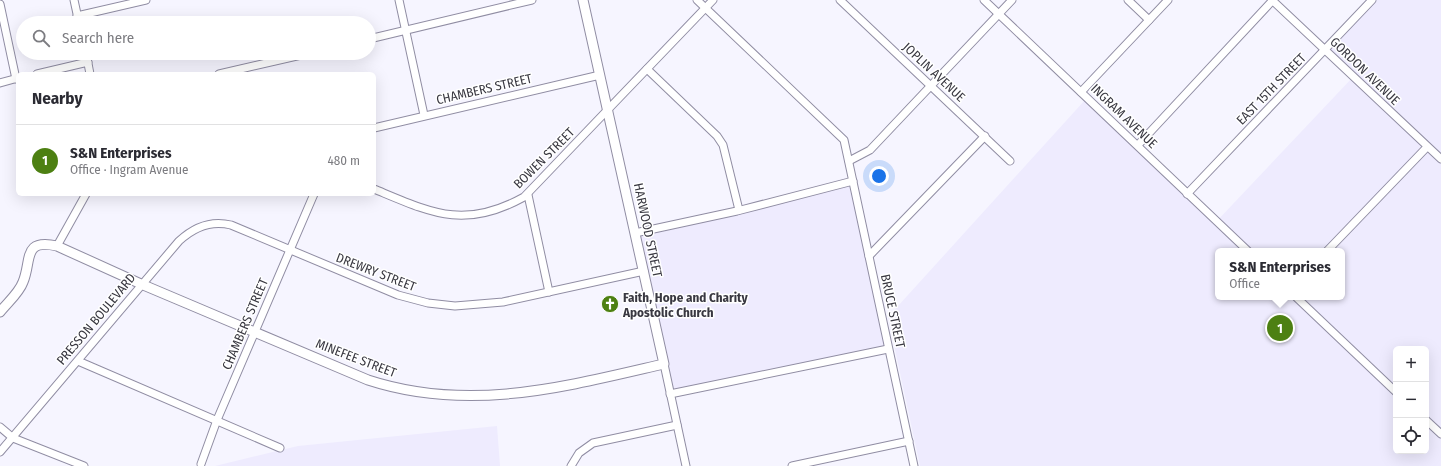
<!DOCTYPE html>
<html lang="en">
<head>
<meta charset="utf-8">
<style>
	body { margin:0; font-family:"Fira Sans Condensed",sans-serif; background:#f2f2f3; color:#2b2b33 }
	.controls { position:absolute; right:12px; bottom:12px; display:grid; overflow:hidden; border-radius:6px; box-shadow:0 4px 16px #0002 }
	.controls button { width:36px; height:36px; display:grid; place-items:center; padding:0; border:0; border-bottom:1px solid #e1e1e2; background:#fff; color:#2b2b33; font:20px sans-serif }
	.you { position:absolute; left:879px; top:176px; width:14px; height:14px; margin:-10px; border:3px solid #fff; border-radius:50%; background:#1a73e8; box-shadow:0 0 0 6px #1a73e833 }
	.badge { display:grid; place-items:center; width:26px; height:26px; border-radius:50%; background:#4d8012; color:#fff; font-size:13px; font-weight:700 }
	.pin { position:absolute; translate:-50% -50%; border:2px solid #fff; box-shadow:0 1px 4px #0006 }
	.popup { position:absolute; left:1215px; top:248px; width:130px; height:52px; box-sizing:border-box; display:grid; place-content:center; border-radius:6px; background:#fff; filter:drop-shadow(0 1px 3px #0005); font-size:13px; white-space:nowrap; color:#7c7c81 }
	.popup b { font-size:15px; color:#2b2b33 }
	.popup::after { content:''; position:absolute; left:50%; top:100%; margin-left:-8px; border:8px solid transparent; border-top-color:#fff }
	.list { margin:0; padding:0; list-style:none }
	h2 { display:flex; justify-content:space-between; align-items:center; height:52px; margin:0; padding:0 16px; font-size:17px }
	h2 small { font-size:13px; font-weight:400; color:#7c7c81 }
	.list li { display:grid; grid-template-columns:26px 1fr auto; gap:12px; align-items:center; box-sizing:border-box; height:72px; padding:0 16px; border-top:1px solid #e1e1e2 }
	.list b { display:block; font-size:15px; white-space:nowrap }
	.list p { margin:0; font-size:13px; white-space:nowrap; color:#7c7c81 }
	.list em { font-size:13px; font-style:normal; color:#7c7c81 }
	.icon { flex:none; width:22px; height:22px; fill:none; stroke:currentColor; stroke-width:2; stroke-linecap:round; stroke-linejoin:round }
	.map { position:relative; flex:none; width:1441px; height:466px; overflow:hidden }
	.search { position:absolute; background:#fff; box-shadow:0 4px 16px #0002; left:16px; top:16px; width:360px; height:44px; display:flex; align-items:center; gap:10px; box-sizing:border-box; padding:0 14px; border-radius:22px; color:#7c7c81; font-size:15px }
	.panel { position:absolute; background:#fff; box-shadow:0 4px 16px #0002; left:16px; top:72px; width:360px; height:124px; border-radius:6px }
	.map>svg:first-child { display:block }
	.built { fill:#eeebfe; fill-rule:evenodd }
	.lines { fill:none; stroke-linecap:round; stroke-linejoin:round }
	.minor-casing { stroke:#908da3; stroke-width:9 }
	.tertiary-casing { stroke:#908da3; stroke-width:11 }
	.minor { stroke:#fff; stroke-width:7 }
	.tertiary { stroke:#fff; stroke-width:9 }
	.labels { text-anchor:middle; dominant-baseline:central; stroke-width:3; stroke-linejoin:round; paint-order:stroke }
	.street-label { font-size:13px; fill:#393841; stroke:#fff }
	.poi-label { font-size:13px; font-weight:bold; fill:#393841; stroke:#fff; text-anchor:start }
</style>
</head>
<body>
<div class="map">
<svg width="1441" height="466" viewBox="0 0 1441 466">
	<rect width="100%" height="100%" fill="#f6f5ff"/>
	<!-- built -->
	<g class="built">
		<path d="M1372 0H1441V466H920L888 317 1085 100 1215 223 1353 77 1325 49ZM1218 251H1342V297H1218ZM1396 349H1426V451H1396Z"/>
		<path d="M854 183 888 349 670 394 635 233Z"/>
		<path d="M497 426 500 466H215L298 446Z"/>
	</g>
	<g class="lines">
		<defs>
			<g id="minor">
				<path d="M74 0 79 23"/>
				<path d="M399 0 424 115"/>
				<path d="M697 0 844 140 914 466"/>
				<path d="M840 0 1010 161"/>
				<path d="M984 0 1248 251"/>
				<path d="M1128 0 1149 20"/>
				<path d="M1272 0 1441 159"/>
				<path d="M0 4 16 79"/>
				<path d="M77 16 146 0"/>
				<path d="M369 39 532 0"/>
				<path d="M86 53 90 74"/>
				<path d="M647 69 717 136 723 145 739 210"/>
				<path d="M37 74 88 62"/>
				<path d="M219 74 310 53"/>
				<path d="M0 83 18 78"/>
				<path d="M1081 92 1168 0"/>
				<path d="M374 128 600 75"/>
				<path d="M1138 145 1273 0"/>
				<path d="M849 161 870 150 1012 0"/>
				<path d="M374 189C432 213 464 230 524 197L713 0"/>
				<path d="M1187 194 1372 0"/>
				<path d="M528 195 549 292"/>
				<path d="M635 233 737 211 853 181"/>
				<path d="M57 246 86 194"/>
				<path d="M1327 251 1427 147"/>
				<path d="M869 256 985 136"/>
				<path d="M1296 297 1396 392"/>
				<path d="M78 361 280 448"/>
				<path d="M664 364 686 466"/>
				<path d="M670 394 888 349"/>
				<path d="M1426 420 1441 434"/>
				<path d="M0 427 13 438 84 466"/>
				<path d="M0 452 179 241C193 228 211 220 231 225L398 295 428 303 455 306 503 302 644 271"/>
				<path d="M201 464 217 420 314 194"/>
				<path d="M571 466 579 453 593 443 677 425"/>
				<path d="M792 466 909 441"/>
			</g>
			<path id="tertiary" d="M0 312C8 302 19 293 23 282 32 261 22 238 57 246L141 284 368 380C469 413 564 387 664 364L583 0"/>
		</defs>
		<!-- minor casing -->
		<use href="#minor" class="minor-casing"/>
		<!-- tertiary casing -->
		<use href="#tertiary" class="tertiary-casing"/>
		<!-- minor -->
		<use href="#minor" class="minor"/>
		<!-- tertiary -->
		<use href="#tertiary" class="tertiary"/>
	</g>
	<!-- icons -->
	<defs>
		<symbol id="church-disc" viewBox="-11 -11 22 22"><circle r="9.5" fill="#4d8012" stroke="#fff"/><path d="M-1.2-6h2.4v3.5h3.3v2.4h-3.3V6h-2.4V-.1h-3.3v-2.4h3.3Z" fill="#fff"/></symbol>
	</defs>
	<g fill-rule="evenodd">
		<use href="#church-disc" x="600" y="294" width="20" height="20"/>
	</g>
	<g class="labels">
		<!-- street labels -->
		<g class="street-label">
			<text transform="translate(1365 71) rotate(44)">GORDON AVENUE</text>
			<text transform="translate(934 72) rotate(43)">JOPLIN AVENUE</text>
			<text transform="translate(484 89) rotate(-13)">CHAMBERS STREET</text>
			<text transform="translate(1271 89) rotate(-46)">EAST 15TH STREET</text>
			<text transform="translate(1124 116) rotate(44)">INGRAM AVENUE</text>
			<text transform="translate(544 158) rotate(-45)">BOWEN STREET</text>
			<text transform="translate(648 230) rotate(78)">HARWOOD STREET</text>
			<text transform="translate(376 272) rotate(21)">DREWRY STREET</text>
			<text transform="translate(893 311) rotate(78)">BRUCE STREET</text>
			<text transform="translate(96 319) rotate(-50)">PRESSON BOULEVARD</text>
			<text transform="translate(245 324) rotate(-67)">CHAMBERS STREET</text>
			<text transform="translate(356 358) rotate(21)">MINEFEE STREET</text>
		</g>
		<!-- poi labels -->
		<g class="poi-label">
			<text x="623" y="297">Faith, Hope and Charity<tspan x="623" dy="15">Apostolic Church</tspan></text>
		</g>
	</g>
</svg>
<div class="controls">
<button>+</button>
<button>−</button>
<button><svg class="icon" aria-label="locate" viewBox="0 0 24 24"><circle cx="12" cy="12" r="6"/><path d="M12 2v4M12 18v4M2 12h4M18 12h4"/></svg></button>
</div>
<div class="you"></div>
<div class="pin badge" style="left:1280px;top:328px">1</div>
<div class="popup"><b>S&amp;N Enterprises</b>Office</div>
<div class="search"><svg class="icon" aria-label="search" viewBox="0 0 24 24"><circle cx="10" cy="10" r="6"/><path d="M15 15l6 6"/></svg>Search here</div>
<section class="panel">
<h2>Nearby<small></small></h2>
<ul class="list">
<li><span class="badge">1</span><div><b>S&amp;N Enterprises</b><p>Office · Ingram Avenue</p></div><em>480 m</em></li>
</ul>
</section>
</div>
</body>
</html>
